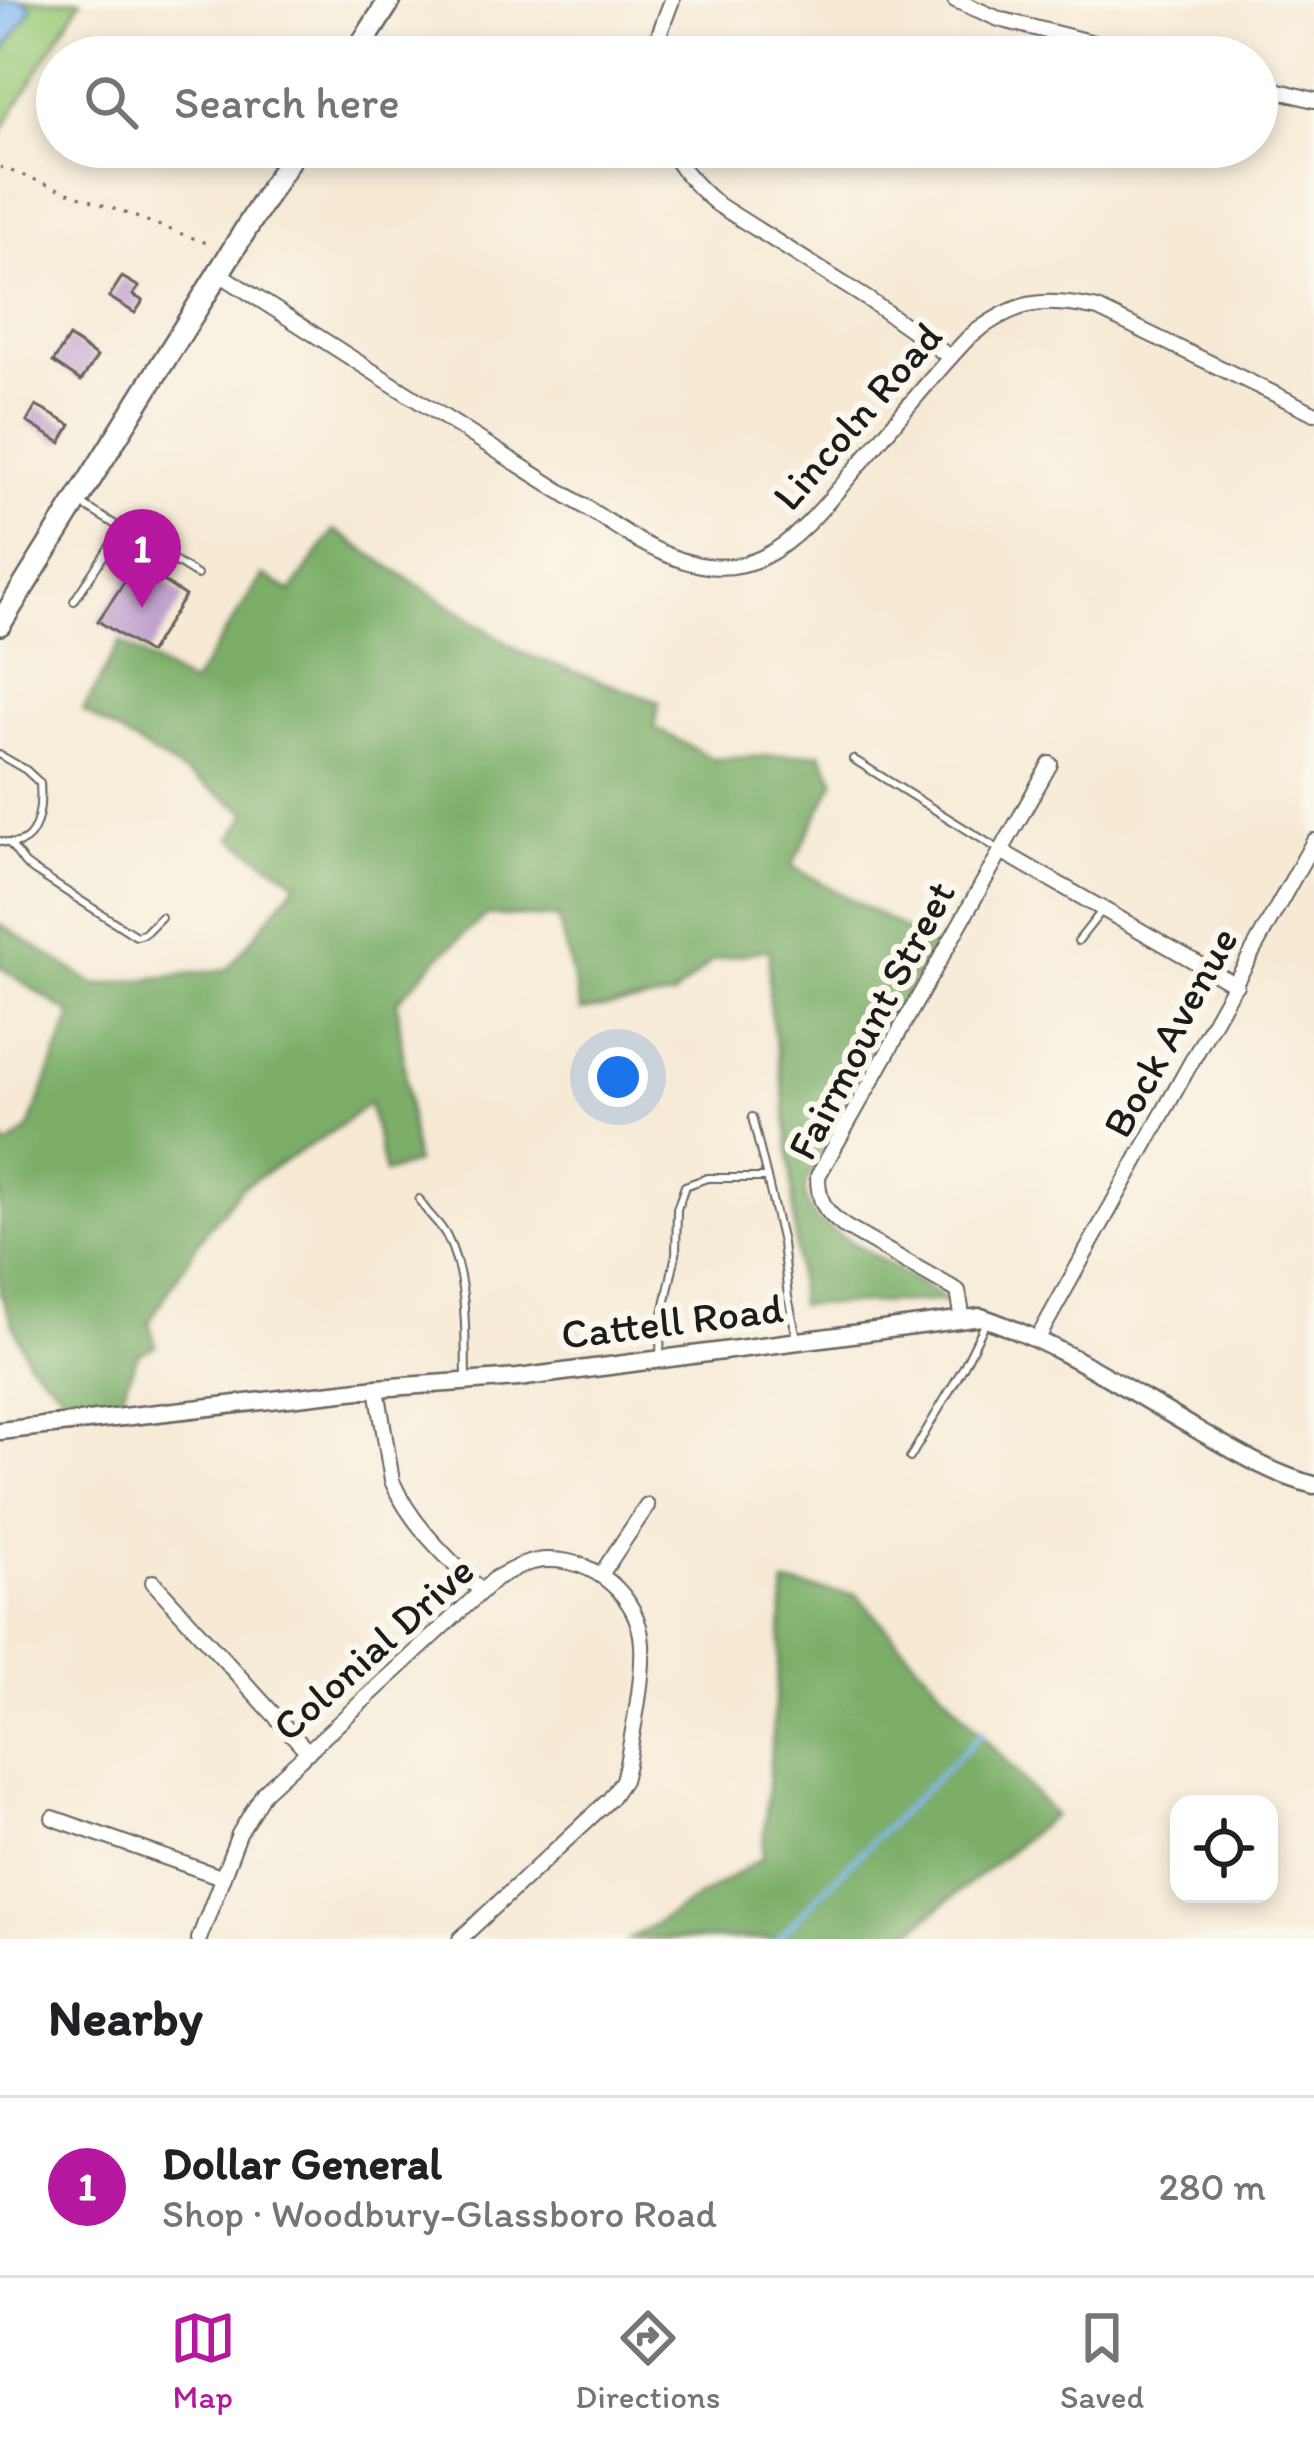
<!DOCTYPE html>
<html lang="en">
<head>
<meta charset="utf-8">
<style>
	body { margin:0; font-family:Itim,sans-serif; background:#f6f6f6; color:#202124 }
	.controls { position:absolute; right:36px; bottom:36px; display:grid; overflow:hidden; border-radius:24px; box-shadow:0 6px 18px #0003 }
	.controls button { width:108px; height:108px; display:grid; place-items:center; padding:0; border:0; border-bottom:3px solid #e0e0e0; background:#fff; color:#202124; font:60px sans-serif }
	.you { position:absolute; left:618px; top:1077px; width:42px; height:42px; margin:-30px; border:9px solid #fff; border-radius:50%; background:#1a73e8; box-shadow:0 0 0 18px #1a73e833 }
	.badge { display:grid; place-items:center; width:78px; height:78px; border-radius:50%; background:#b5179e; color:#fff; font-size:39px; font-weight:700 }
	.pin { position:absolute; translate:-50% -99px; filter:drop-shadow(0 3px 6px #0008) }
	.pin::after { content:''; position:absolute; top:63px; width:42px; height:36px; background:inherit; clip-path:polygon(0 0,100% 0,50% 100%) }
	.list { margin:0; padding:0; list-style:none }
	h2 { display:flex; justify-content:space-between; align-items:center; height:156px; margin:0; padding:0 48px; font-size:51px }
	h2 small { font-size:39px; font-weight:400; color:#757577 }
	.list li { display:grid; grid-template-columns:78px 1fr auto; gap:36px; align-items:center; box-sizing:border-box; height:180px; padding:0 48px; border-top:3px solid #e0e0e0 }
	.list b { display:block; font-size:45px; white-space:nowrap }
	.list p { margin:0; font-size:39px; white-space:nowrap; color:#757577 }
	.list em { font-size:39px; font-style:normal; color:#757577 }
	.icon { flex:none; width:66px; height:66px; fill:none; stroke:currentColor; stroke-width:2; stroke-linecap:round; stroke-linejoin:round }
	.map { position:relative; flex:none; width:1314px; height:1939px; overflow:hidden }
	.search { position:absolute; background:#fff; box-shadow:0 6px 18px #0003; left:36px; right:36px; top:36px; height:132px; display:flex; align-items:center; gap:30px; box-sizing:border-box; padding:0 42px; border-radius:66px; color:#757577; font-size:45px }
	.sheet { height:336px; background:#fff }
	nav { display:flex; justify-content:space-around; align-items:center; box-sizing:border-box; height:168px; border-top:3px solid #e0e0e0; background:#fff; font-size:33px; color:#757577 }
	nav a { display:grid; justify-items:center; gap:6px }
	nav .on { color:#b5179e }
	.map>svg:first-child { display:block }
	.green { fill:#9aca79; stroke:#5b734a; stroke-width:3 }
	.forest { fill:#7bae69; stroke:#4c6542; stroke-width:3 }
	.water { fill:#85bbf4; stroke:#506c88; stroke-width:3 }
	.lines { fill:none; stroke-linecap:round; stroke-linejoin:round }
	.stream { stroke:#85bbf4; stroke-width:4.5 }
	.building { fill:#c1a1cd }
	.service-casing { stroke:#68645d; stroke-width:10 }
	.minor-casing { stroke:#68645d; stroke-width:18 }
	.tertiary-casing { stroke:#68645d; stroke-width:21 }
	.primary-casing { stroke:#68645d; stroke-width:26 }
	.path { stroke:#68645d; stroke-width:3; stroke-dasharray:3 9; stroke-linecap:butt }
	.service { stroke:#fff; stroke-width:6 }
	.minor { stroke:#fff; stroke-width:14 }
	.tertiary { stroke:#fff; stroke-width:16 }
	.primary { stroke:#fff; stroke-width:21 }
	.labels { text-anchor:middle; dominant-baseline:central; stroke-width:12; stroke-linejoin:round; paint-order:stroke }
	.street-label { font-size:42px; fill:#1c1c1c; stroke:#fbf7ec }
</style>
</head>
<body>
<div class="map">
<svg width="1314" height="1939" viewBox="0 0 1314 1939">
	<rect width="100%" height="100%" fill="#fbf7ec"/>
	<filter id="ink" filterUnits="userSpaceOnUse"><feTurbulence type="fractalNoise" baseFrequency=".00833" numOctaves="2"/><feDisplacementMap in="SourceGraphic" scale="24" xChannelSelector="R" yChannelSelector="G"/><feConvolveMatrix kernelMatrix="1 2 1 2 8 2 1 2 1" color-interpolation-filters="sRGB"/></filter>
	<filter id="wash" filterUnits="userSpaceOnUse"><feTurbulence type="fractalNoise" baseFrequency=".004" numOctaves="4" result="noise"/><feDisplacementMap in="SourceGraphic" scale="48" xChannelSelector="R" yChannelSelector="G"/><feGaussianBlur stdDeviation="2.7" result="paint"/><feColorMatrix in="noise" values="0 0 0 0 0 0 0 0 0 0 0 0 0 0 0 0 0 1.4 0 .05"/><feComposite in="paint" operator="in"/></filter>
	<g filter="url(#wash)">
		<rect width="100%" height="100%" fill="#f6ead5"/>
		<!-- green -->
		<path class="green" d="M0 0H81L0 133Z"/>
		<!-- forest -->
		<g class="forest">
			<path d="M334 530 522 653 659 702 655 728 714 759 821 753 835 780 792 866 933 945 805 1185 806 1201 817 1221 949 1301 799 1305 792 1185 784 1092 769 1004V949L713 960 672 997 581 1011 558 918 487 915 443 953 397 1001 415 1163 385 1173 369 1103 333 1131 241 1188 205 1232 149 1322 156 1346 138 1354 120 1398 73 1404 28 1361 0 1292V1142L10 1145 29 1128 72 1015 0 967V924L96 985 228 969 297 882 232 838 248 812 83 711 120 642 191 685 263 575 291 592Z"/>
			<path d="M785 1584 857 1595 1054 1815 901 1939H630L762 1858Z"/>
		</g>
		<!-- water -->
		<path class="water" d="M0 0H22L33 7 0 57Z"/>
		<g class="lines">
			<!-- stream -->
			<path class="stream" d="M778 1939 828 1885 984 1731"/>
		</g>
		<g id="blocks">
			<!-- building -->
			<g class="building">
				<path d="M122 277 139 287 133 295 143 301 135 313 109 297Z"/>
				<path d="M69 337 97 357 81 381 53 362Z"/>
				<path d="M36 406 71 425 61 443 27 422Z"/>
				<path d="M137 563 185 596 149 653 98 621Z"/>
			</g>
		</g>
	</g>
	<g filter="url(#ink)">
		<use href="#blocks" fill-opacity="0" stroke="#68645d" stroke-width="3"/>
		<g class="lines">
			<defs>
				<g id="service">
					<path d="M80 503 197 575"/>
					<path d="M74 601 121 529"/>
					<path d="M0 755 26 770 40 783C42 809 38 855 0 841"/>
					<path d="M853 759 998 849"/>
					<path d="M11 845 25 864 36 872 136 936 144 934 161 917"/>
					<path d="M1078 941 1101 912"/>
					<path d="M767 1178 782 1243 788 1297 797 1338"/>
					<path d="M419 1199C427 1215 440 1222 447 1237 468 1279 465 1333 466 1378"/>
					<path d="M660 1356 661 1323 676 1254 677 1209 685 1186 707 1178H767L752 1117"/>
					<path d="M910 1458 963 1368 986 1322"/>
				</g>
				<g id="minor">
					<path d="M955 0 999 19 1149 57"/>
					<path d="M655 57 657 40 672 0"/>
					<path d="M1257 85 1314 100"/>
					<path d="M668 147C681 170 697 187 717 204L869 300 950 357"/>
					<path d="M218 273 637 540C749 603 791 546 860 464 896 421 931 377 969 337 1015 301 1042 296 1098 309L1314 413"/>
					<path d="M1001 851 1236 985"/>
					<path d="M963 1320 958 1291 844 1226C825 1212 818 1201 818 1176L1050 764"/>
					<path d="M1038 1338 1314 841"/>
					<path d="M377 1388 392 1481C411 1525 447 1557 481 1591"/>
					<path d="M602 1573 647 1506"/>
					<path d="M153 1582 308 1752"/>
					<path d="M53 1818 221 1877"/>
					<path d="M199 1939 239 1834 264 1792 496 1578C513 1569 529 1560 548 1560 595 1559 639 1596 642 1644 644 1679 633 1729 627 1764L623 1780 610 1799 460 1939"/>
				</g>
				<path id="tertiary" d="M0 1431 377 1388 518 1378 981 1317C1058 1343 1126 1389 1196 1429 1233 1450 1273 1475 1314 1485"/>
				<g id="primary">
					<path d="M354 57 390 0"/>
					<path d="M0 624 297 147"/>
				</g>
			</defs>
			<!-- service casing -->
			<use href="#service" class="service-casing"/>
			<!-- minor casing -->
			<use href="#minor" class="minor-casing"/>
			<!-- tertiary casing -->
			<use href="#tertiary" class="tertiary-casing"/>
			<!-- primary casing -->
			<use href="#primary" class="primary-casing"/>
			<!-- path -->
			<path class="path" d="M0 167 212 245"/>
			<!-- service -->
			<use href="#service" class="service"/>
			<!-- minor -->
			<use href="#minor" class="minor"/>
			<!-- tertiary -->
			<use href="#tertiary" class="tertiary"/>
			<!-- primary -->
			<use href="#primary" class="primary"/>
		</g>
	</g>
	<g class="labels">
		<!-- street labels -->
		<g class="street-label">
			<text transform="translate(857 416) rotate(-49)">Lincoln Road</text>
			<text transform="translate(871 1020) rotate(-62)">Fairmount Street</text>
			<text transform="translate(1170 1032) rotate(-61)">Bock Avenue</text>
			<text transform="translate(672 1321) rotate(-7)">Cattell Road</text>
			<text transform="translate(373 1648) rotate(-42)">Colonial Drive</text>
		</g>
	</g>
</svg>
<div class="controls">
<button><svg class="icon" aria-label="locate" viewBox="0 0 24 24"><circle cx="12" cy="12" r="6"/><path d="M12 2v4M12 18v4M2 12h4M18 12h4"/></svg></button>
</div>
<div class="you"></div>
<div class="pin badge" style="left:142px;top:608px">1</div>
<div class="search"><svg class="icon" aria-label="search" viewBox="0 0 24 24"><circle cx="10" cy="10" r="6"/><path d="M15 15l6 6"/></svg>Search here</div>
</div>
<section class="sheet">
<h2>Nearby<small></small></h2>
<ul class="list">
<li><span class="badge">1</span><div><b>Dollar General</b><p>Shop · Woodbury-Glassboro Road</p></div><em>280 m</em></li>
</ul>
</section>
<nav>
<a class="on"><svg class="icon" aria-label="map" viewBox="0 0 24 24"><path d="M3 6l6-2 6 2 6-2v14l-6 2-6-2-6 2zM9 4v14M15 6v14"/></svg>Map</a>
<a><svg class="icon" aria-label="directions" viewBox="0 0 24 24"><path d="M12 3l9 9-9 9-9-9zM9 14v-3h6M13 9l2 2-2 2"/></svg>Directions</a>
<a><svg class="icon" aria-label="saved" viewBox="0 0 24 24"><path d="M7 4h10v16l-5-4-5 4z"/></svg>Saved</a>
</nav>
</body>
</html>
